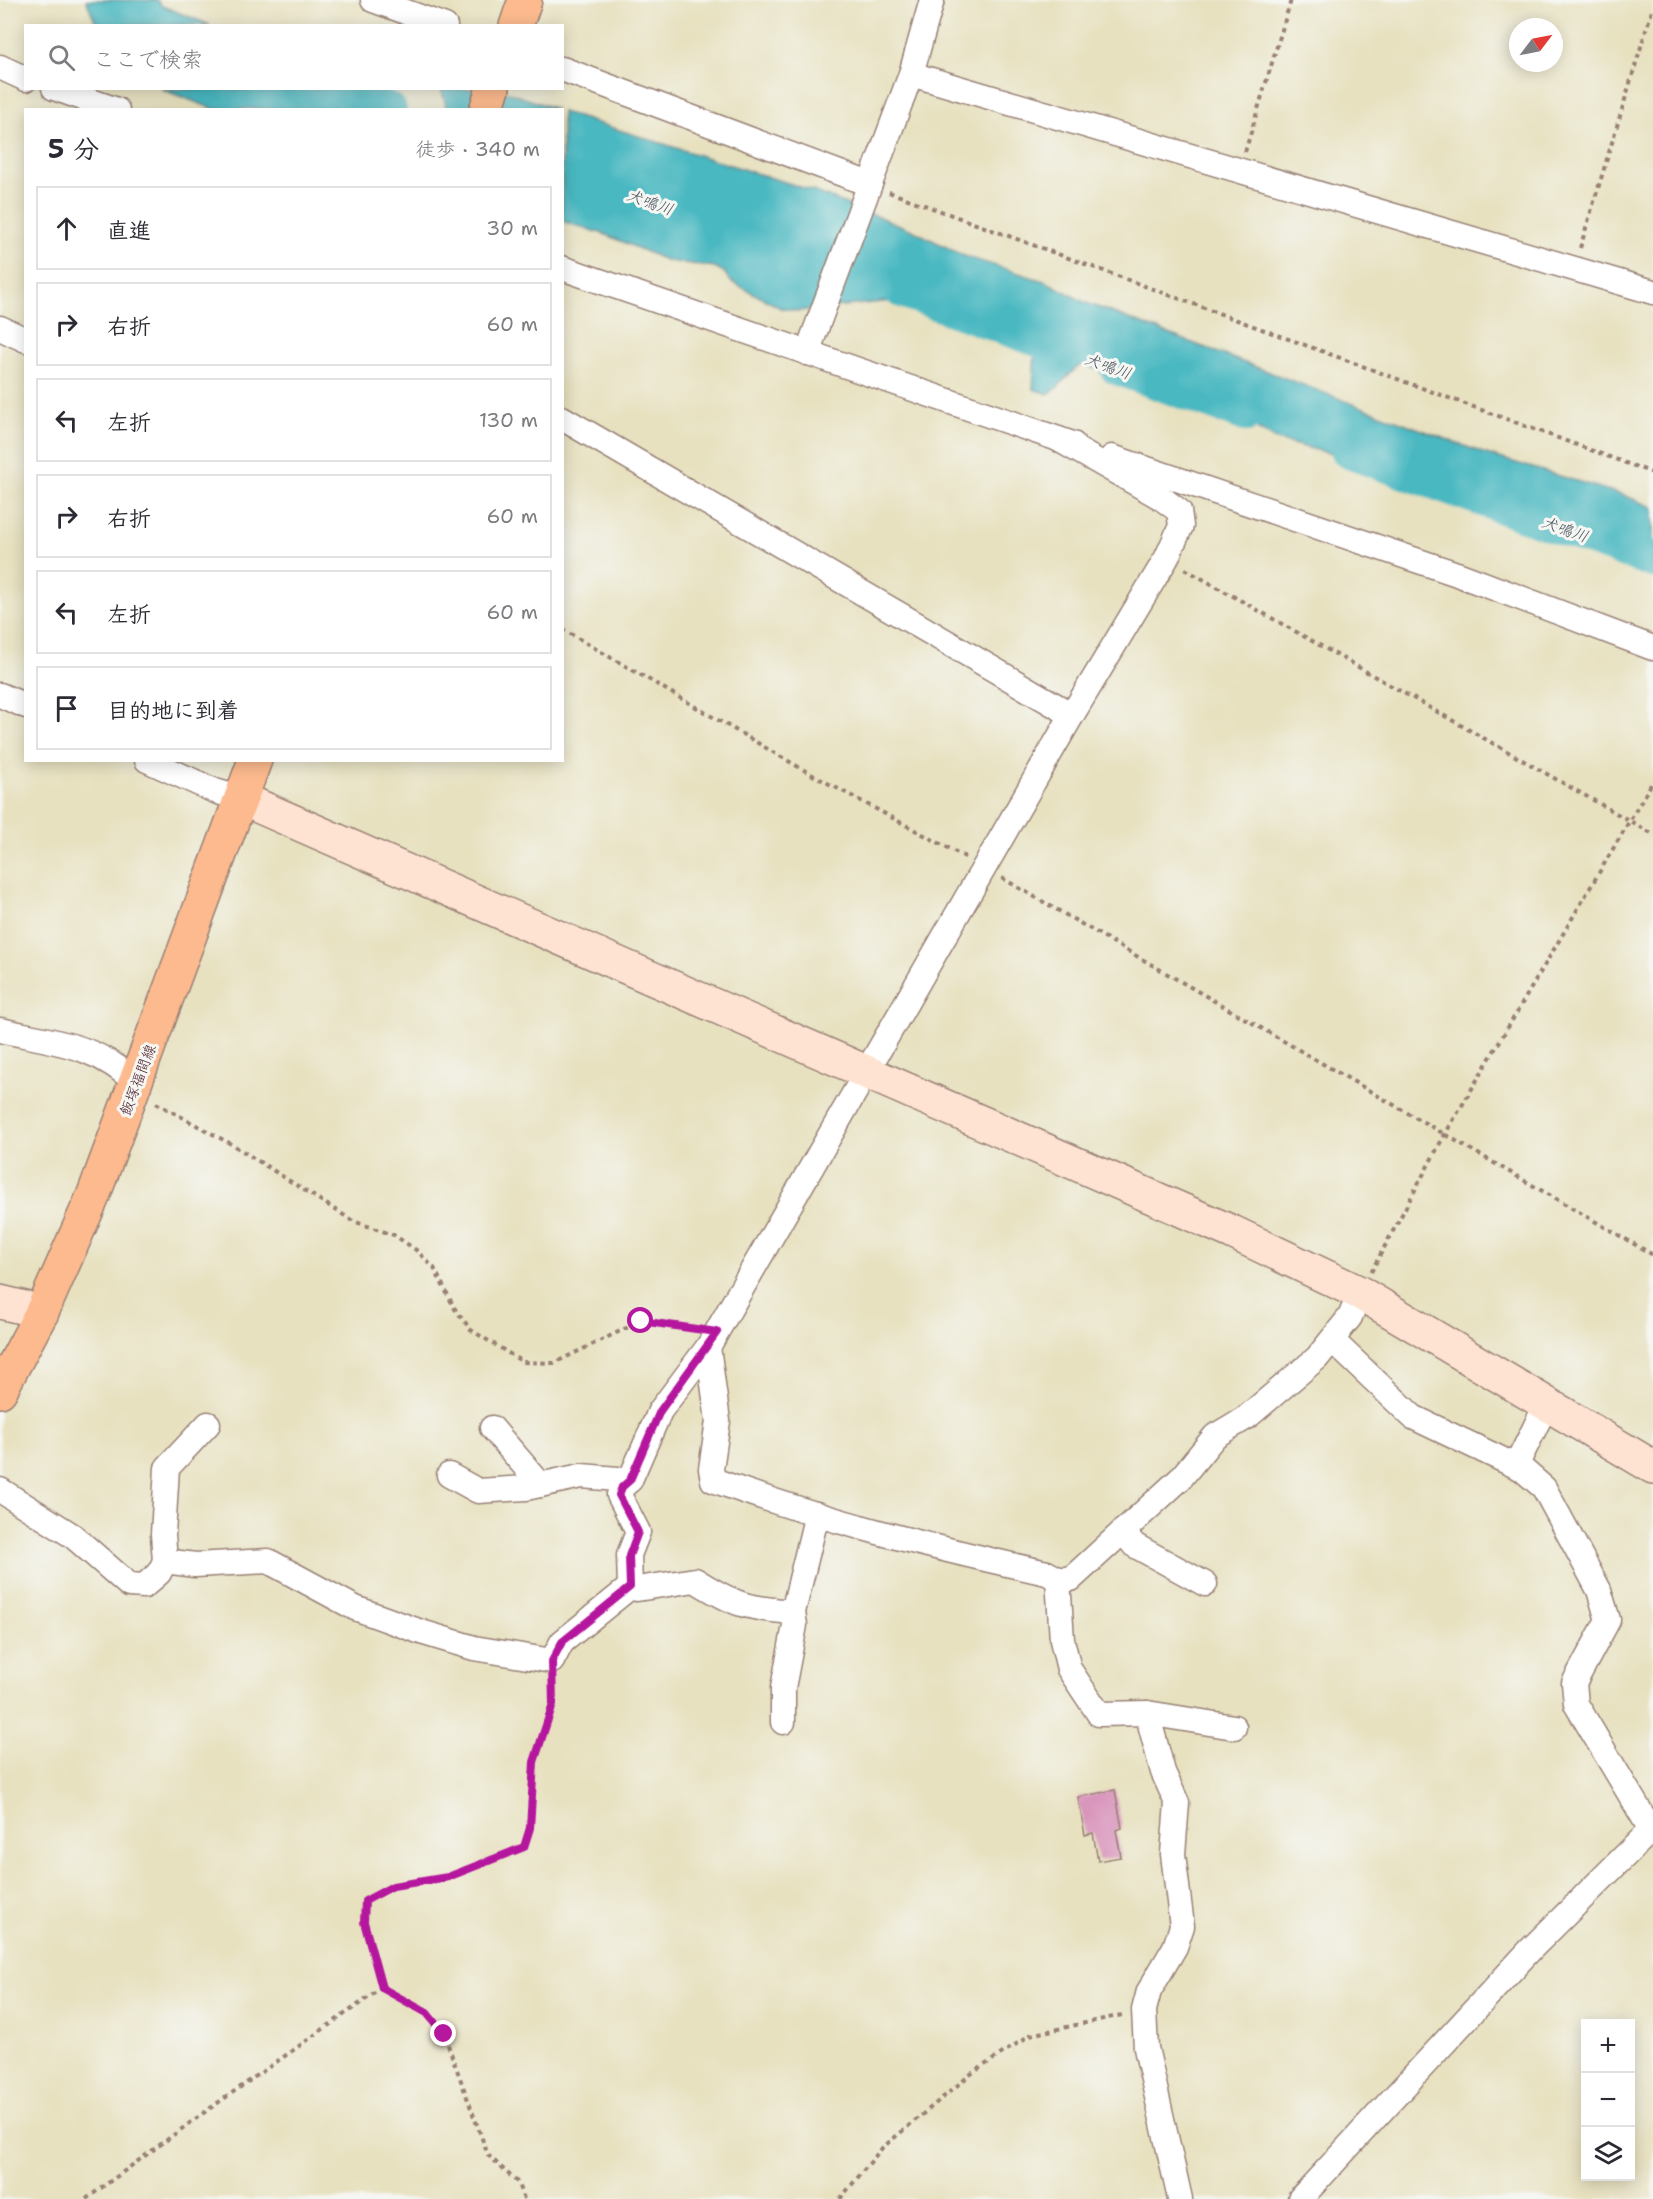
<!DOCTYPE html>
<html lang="ja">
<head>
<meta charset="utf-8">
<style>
	body { margin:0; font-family:"Shantell Sans","Klee One",sans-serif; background:#f7f7f7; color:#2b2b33 }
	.controls { position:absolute; right:18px; bottom:18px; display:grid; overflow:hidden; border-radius:0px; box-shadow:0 3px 15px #0003 }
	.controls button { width:54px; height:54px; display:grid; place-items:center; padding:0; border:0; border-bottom:2px solid #e1e1e2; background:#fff; color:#2b2b33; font:30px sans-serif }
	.compass { position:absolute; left:1509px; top:18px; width:54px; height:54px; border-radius:50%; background:#fff; box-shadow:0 3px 15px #0003; rotate:58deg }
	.stop { position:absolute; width:18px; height:18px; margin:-14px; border:4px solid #b5179e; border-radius:50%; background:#fff }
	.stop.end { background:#b5179e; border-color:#fff; box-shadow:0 2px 6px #0008 }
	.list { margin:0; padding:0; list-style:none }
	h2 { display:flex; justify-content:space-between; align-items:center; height:78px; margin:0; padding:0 24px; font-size:26px }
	h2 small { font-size:20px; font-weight:400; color:#7c7c81 }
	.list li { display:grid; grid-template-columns:39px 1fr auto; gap:18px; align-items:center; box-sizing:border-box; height:84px; margin:0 12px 12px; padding:0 12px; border:2px solid #e1e1e2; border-radius:0px }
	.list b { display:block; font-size:22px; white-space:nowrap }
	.list em { font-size:20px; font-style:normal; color:#7c7c81 }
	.icon { flex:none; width:33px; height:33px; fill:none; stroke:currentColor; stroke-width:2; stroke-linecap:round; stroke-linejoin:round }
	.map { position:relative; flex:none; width:1653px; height:2199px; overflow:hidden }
	.search { position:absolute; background:#fff; box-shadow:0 3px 15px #0003; left:24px; top:24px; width:540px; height:66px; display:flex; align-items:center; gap:15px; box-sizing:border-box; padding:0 21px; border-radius:0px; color:#7c7c81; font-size:22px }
	.panel { position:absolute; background:#fff; box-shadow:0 3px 15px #0003; left:24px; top:108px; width:540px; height:654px; border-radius:0px }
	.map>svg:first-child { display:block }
	.water { fill:#49b8c1; stroke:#4a6c76; stroke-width:1.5 }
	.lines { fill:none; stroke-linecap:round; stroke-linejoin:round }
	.river { stroke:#49b8c1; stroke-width:36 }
	.building { fill:#d994bc }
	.street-casing { stroke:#988075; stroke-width:27 }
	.secondary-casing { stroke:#988075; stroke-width:36 }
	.primary-casing { stroke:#988075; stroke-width:36 }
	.path { stroke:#988075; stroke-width:4; stroke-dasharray:4.5 4.5; stroke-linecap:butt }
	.street { stroke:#fff; stroke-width:24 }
	.secondary { stroke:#fee3d2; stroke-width:33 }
	.primary { stroke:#fcba8e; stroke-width:33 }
	.route { stroke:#b5179e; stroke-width:8 }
	.labels { text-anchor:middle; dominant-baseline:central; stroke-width:6; stroke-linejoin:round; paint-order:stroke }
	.street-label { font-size:15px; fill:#4a1f2b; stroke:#f6f6f2 }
	.water-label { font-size:16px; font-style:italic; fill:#4a5560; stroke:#f6f6f2 }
</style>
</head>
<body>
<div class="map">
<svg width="1653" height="2199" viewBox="0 0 1653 2199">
	<rect width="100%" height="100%" fill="#f6f6f2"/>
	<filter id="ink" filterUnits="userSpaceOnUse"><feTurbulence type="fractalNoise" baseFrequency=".0167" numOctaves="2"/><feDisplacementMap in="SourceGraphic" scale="12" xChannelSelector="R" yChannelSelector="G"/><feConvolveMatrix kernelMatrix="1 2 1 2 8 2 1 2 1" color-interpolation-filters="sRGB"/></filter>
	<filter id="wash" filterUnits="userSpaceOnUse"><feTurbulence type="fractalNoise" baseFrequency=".008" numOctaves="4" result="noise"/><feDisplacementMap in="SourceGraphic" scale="24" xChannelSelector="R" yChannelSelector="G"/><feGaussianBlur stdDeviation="1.35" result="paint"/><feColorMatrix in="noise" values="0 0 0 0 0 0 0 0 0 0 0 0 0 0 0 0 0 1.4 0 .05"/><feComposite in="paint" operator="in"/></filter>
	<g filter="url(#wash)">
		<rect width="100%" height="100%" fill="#e7e1bf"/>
		<!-- water -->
		<g class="water">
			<path d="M86 0H157L162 6 210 25H97Z"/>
			<path d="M161 89H324L337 109H214Z"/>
			<path d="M441 89H499L556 109H445L446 105Z"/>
			<path d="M562 112 813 191 912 230 964 256 1047 282 1084 302 1483 453 1623 495 1653 507V555L1627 548 1607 537H1597L1479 491 1277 440 1184 388 1081 365C1067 373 1065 384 1048 394L1033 389 1035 351 1031 343 1017 328 987 313 958 306H922L901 300 798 311 781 308 730 281 724 272 715 267 668 261 604 234 568 223 562 221Z"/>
		</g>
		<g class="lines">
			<!-- river -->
			<g class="river">
				<path d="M337 88 389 110"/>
				<path d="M900 289 1068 350"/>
				<path d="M1117 367 1246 414"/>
				<path d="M1349 451 1653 560"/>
			</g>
		</g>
		<g id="blocks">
			<!-- building -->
			<path class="building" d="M1115 1790 1122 1828 1116 1830 1121 1857 1098 1861 1093 1833 1085 1835 1078 1797Z"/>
		</g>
	</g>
	<g filter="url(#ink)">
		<use href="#blocks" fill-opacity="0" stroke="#988075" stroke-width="1.5"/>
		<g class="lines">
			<defs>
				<g id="street">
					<path d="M373 0 445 26"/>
					<path d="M0 67 26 79"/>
					<path d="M562 69 869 184"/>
					<path d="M911 74 1653 292"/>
					<path d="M54 88 117 110"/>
					<path d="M562 268 1073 444"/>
					<path d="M0 328 26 340"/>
					<path d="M807 353 911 74 932 0"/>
					<path d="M562 418 1072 715"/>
					<path d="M1112 457 1457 574 1653 648"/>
					<path d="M0 695 26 706"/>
					<path d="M147 760 215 791 242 799"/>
					<path d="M0 1030C53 1042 97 1044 137 1084"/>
					<path d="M1332 1340 1413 1417 1522 1469 1544 1488 1599 1590 1608 1620 1574 1683 1576 1704 1653 1833"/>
					<path d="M708 1347 718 1421 711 1469 713 1480C822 1520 934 1548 1047 1573L1058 1579H1071L1180 1479 1215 1436 1247 1417 1317 1358 1350 1317 1360 1293"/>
					<path d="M492 1428 541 1485"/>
					<path d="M1516 1466 1547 1403"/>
					<path d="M449 1475 478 1491 526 1488 581 1476 630 1480"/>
					<path d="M0 1490 73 1536 129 1585 144 1586 159 1573 165 1561 195 1565 268 1561 355 1608 421 1632 474 1648 552 1661 562 1642 630 1587 629 1555 638 1532 619 1495 622 1487 630 1480 660 1411 708 1347 1072 715 1166 559 1181 526 1179 511 1160 497 1058 439"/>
					<path d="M1123 1531 1134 1545 1205 1584"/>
					<path d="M165 1561 163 1534 167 1468 208 1424"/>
					<path d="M1058 1579 1062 1640 1069 1669 1099 1714 1147 1713 1163 1772 1177 1803 1173 1854 1182 1926 1175 1947 1149 1991 1144 2010 1146 2048 1180 2199"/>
					<path d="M630 1587 637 1589 695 1580C735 1605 745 1608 793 1612L817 1514"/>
					<path d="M1147 1713 1234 1727"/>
					<path d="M783 1722V1688L795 1625 793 1612"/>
					<path d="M1300 2199 1531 1949 1653 1828"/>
				</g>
				<g id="secondary">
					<path d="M242 799 1232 1232 1360 1293 1653 1467"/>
					<path d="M0 1302 42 1312"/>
				</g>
				<g id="primary">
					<path d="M516 26 525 0"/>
					<path d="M486 110 493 88"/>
					<path d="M0 1391 42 1312 94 1194 255 760"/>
				</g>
			</defs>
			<!-- street casing -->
			<use href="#street" class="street-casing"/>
			<!-- secondary casing -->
			<use href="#secondary" class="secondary-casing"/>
			<!-- primary casing -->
			<use href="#primary" class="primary-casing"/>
			<!-- path -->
			<g class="path">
				<path d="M1245 152 1291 0"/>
				<path d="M889 192 1653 473"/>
				<path d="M1580 248 1653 7"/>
				<path d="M1185 569 1653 834"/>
				<path d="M562 629 809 773 967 858"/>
				<path d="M1002 878 1653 1255"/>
				<path d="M156 1103 233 1145 353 1221 394 1235 416 1250 434 1268 455 1309 471 1330 523 1362 554 1363 641 1321 694 1329"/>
				<path d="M1371 1272 1444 1136 1653 781"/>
				<path d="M86 2199 209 2109 382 1988"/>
				<path d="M524 2199 517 2182 488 2155 444 2034 427 2013 382 1988 364 1922 365 1901 393 1886 448 1877 524 1847C534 1819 528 1789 535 1760 542 1730 553 1713 553 1680"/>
				<path d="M840 2199 882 2148 971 2074 1030 2035 1122 2015"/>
			</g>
			<!-- street -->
			<use href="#street" class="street"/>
			<!-- secondary -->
			<use href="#secondary" class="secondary"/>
			<!-- primary -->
			<use href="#primary" class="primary"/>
		</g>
	</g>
	<g class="lines" filter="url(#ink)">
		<!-- route -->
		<path class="route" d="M444 2034 427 2013 382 1988 364 1922 365 1901 393 1886 448 1877 524 1847 530 1828 534 1762 553 1704 552 1661 562 1642 630 1587 629 1556 638 1532 619 1495 622 1487 630 1480 660 1411 717 1332 641 1321"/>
	</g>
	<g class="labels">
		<!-- street labels -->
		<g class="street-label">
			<text transform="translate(138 1080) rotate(-69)">飯塚福間線</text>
		</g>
		<!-- water labels -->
		<g class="water-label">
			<text transform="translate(650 202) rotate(20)">犬鳴川</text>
			<text transform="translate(1108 366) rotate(20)">犬鳴川</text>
			<text transform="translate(1565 529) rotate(20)">犬鳴川</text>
		</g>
	</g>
</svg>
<div class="controls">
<button>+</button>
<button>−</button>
<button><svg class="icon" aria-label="layers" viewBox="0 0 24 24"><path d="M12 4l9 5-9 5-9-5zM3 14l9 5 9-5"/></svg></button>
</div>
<svg class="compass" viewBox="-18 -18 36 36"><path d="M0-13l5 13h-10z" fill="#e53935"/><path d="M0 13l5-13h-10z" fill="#7c7c81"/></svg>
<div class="stop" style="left:641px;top:1321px"></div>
<div class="stop end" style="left:444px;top:2034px"></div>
<div class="search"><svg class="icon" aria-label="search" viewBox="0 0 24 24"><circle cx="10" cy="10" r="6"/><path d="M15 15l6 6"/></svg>ここで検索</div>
<section class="panel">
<h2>5 分<small>徒歩 · 340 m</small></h2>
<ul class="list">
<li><svg class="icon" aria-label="ahead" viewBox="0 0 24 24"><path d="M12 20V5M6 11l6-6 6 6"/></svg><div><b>直進</b></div><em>30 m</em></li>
<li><svg class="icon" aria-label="right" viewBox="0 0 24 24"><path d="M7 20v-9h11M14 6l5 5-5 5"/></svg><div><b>右折</b></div><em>60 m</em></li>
<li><svg class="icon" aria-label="left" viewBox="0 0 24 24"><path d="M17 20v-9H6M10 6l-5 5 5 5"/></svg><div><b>左折</b></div><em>130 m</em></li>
<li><svg class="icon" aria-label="right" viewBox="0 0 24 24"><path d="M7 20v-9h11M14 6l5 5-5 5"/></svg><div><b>右折</b></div><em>60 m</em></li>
<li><svg class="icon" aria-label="left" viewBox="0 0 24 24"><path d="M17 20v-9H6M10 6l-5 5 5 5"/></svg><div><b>左折</b></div><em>60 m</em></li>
<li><svg class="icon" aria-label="arrive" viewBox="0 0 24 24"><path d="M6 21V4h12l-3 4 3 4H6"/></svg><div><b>目的地に到着</b></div></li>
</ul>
</section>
</div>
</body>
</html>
